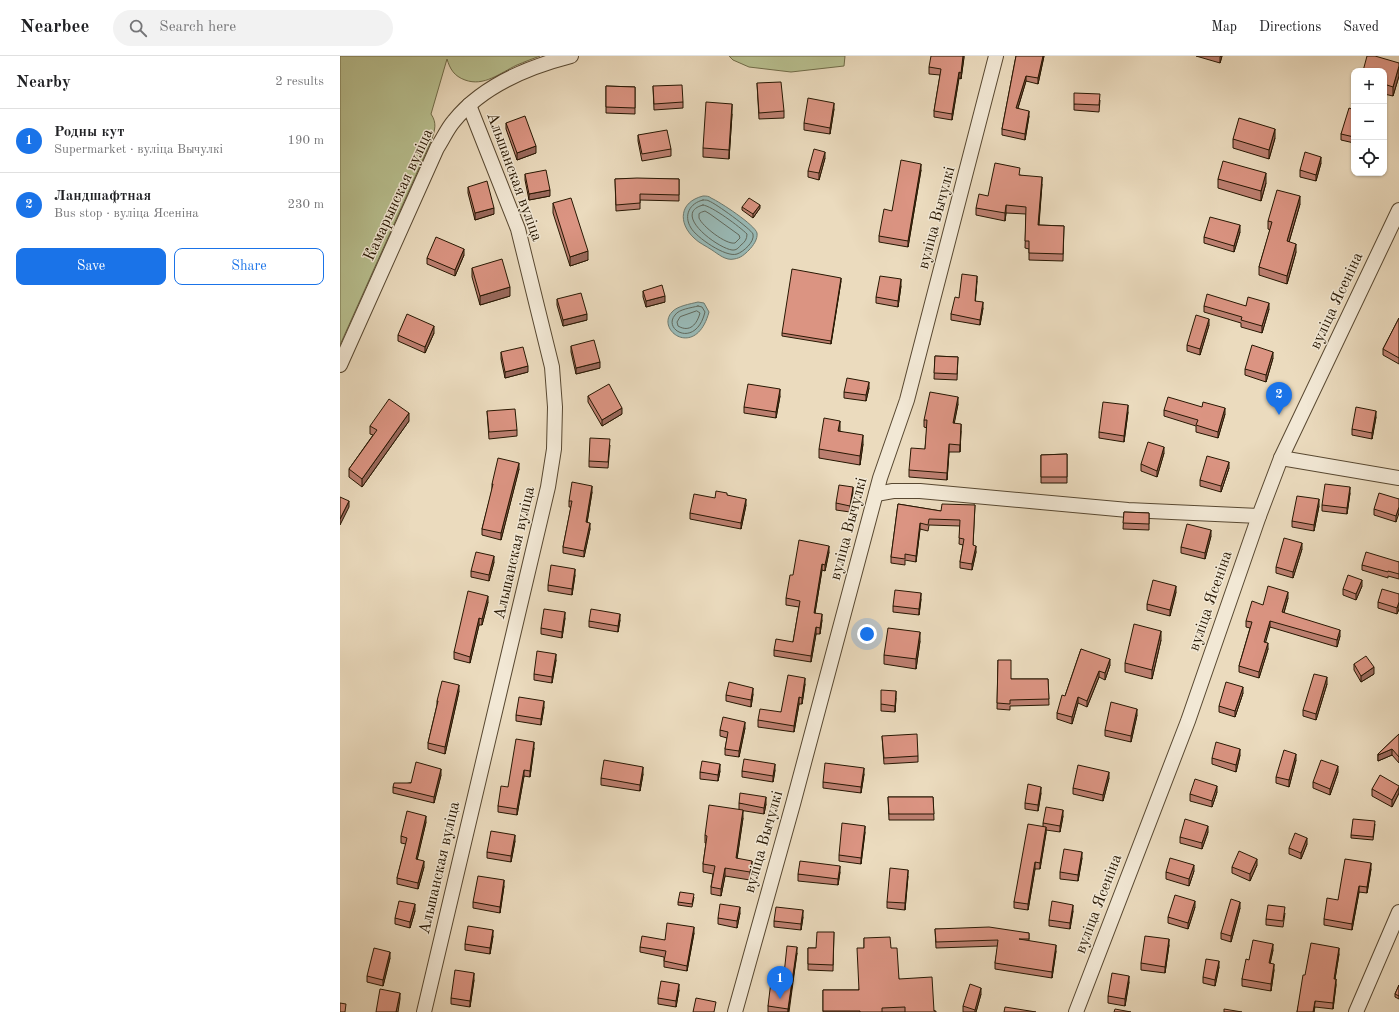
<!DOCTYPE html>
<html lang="en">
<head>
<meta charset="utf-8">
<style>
	body { margin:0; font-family:"Old Standard TT",serif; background:#f2f2f2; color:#202124 }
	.controls { position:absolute; right:12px; top:12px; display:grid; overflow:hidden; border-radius:8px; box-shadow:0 1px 3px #0004 }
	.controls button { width:36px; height:36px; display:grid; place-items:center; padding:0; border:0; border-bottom:1px solid #e0e0e0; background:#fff; color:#202124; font:20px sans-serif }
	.you { position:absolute; left:527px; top:578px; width:14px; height:14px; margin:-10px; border:3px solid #fff; border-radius:50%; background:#1a73e8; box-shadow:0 0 0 6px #1a73e833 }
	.badge { display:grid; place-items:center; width:26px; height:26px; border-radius:50%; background:#1a73e8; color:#fff; font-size:13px; font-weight:700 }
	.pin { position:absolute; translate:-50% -33px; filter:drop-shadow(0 1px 2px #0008) }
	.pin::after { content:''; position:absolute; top:21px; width:14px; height:12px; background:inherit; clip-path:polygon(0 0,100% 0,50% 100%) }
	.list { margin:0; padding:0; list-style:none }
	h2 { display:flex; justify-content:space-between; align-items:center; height:52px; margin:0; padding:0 16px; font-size:17px }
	h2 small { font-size:13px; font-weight:400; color:#757577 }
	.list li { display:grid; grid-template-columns:26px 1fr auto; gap:12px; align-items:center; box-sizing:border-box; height:64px; padding:0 16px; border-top:1px solid #e0e0e0 }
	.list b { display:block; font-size:15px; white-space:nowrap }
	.list p { margin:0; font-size:13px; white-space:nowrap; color:#757577 }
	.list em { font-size:13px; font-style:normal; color:#757577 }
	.actions { display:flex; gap:8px; padding:12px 16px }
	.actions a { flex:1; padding:9px 0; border:1px solid #1a73e8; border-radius:8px; text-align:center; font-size:14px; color:#1a73e8 }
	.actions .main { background:#1a73e8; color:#fff }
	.icon { flex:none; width:22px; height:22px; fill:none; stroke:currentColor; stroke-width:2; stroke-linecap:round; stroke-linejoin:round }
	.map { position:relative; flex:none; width:1059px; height:956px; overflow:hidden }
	header { display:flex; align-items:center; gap:24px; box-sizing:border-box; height:56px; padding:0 20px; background:#fff; border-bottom:1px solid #e0e0e0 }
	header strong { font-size:19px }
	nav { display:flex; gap:22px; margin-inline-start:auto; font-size:14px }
	.search { width:280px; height:36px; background:#f2f2f2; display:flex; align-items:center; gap:10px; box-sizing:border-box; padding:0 14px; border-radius:22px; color:#757577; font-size:15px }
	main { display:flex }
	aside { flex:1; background:#fff }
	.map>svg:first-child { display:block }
	.green { fill:#b8c090; stroke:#706c49 }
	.water { fill:#99bab7; stroke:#6b796f }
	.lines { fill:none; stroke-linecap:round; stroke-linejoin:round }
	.shore { stroke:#60685c; stroke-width:1 }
	.minor-casing { stroke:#584831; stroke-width:16 }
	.minor { stroke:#f2e8d5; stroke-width:14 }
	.wall { fill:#bc7f70; stroke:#271702 }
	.shaded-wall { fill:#99685b; stroke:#271702 }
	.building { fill:#db9482; stroke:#271702 }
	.labels { text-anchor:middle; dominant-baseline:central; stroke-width:3; stroke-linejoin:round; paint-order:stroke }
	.street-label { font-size:16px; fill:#271702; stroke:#f2e8d5 }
</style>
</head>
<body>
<header>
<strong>Nearbee</strong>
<div class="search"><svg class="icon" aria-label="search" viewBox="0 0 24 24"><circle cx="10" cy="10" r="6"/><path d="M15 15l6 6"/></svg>Search here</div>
<nav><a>Map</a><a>Directions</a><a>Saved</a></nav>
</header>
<main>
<aside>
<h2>Nearby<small>2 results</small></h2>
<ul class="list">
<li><span class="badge">1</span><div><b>Родны кут</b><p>Supermarket · вуліца Вычулкі</p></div><em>190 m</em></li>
<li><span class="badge">2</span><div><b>Ландшафтная</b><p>Bus stop · вуліца Ясеніна</p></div><em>230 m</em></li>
</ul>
<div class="actions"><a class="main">Save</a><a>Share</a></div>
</aside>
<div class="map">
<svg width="1059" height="956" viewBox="0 0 1059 956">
	<rect width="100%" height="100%" fill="#ebdbbe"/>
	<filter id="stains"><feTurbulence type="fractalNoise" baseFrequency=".005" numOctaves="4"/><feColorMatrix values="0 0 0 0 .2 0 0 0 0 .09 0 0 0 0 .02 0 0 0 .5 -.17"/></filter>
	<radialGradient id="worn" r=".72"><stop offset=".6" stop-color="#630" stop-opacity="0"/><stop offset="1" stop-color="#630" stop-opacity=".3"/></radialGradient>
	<!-- green -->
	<g class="green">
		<path d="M0 0H200C192 3 184 6 177 9 160 17 144 31 125 24 114 20 110 13 107 3L91 58C97 67 95 73 92 83L0 289Z"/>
		<path d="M389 0H505L504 10 451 16 409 11 393 4Z"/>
	</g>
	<!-- water -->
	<g class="water">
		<path d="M363 140C366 140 369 140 371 142 380 146 415 169 417 177 418 183 413 190 409 194 405 198 401 202 394 203 386 205 378 198 372 194 366 190 359 187 354 182 338 167 339 146 363 140Z"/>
		<path d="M358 246 364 247 369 256C356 304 315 274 332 256 337 250 350 248 358 246Z"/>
	</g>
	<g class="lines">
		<!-- shore -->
		<g class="shore">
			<path d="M363 144C365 144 368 144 369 145 375 147 411 173 413 178 415 186 403 196 397 198 386 202 356 181 351 172 343 159 350 147 363 144Z"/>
			<path d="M363 149C372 150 400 171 407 178 407 183 405 186 401 189 399 191 397 194 394 194 383 196 329 158 363 149Z"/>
			<path d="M362 156 365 155 370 158 399 179 400 182 395 187C386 189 362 170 359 162V158Z"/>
			<path d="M358 250 362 251 365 256C356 293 322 274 335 259 339 253 351 252 358 250Z"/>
			<path d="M357 255 360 257C357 268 350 277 338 270L337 266 340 261Z"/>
		</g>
		<defs>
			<g id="minor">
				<path d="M0 309 97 92C103 83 107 73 114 65 142 30 188 11 231 0"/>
				<path d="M941 402 1059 422"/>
				<path d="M536 438 553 435H580L788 454 919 460"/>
				<path d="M84 956 208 431 214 393 215 351 212 311 178 173 129 49"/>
				<path d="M395 956 453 748 540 422 567 344 656 0"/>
				<path d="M736 956 848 665 919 460 941 402 1059 154"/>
				<path d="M1016 956 1059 856"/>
			</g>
		</defs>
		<!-- minor casing -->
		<use href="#minor" class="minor-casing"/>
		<!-- minor -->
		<use href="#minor" class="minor"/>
	</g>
	<!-- wall -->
	<g class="wall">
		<path d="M624 0 621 23 619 22 612 64 594 61V55L600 19 589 18V11Z"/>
		<path d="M676 0H704L698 28 686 25 678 52 689 60 685 84 662 79V73Z"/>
		<path d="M856 0H882L880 7Z"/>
		<path d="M1059 7V20L1053 40 1044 38V15Z"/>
		<path d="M417 27 444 55V62L419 63Z"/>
		<path d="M266 30 295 31V58L266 57Z"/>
		<path d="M313 30 343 46V52L314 54Z"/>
		<path d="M760 44 759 56 734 54V48Z"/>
		<path d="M494 53 490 78 464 74V67Z"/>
		<path d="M1014 54V87L1001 84V78Z"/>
		<path d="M392 58 389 103 363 101V92Z"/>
		<path d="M166 67 196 97 177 104 166 73Z"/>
		<path d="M298 79 331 93V100L302 105 298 85Z"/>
		<path d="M935 82 929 103 893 92V83Z"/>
		<path d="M485 102 479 124 468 121V115Z"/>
		<path d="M981 107 976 125 960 121V114Z"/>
		<path d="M581 114 568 191 539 186V180L552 155Z"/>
		<path d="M185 118 210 140 189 144 185 124Z"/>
		<path d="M680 119 702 128 699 169 724 170 723 205 689 204V193L685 192 686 158 666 157 665 165 636 159V152L648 140Z"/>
		<path d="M275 123H339V145L300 144V153L276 155Z"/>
		<path d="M878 123 926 127 921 145 878 132Z"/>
		<path d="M128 131 154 158 135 164 128 137Z"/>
		<path d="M213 147 248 204 230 210 213 157Z"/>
		<path d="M960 148 949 186 956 196 947 228 919 219V211L930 174 928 173V165Z"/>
		<path d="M402 151 420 152 413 162 402 154Z"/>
		<path d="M900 176 894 196 864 187V181Z"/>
		<path d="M124 199 115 220 87 208V202Z"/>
		<path d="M132 212 170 240 140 249 132 221Z"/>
		<path d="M501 225 491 288 442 280V277Z"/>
		<path d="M637 225 635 245 643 252 640 269 611 264V258L619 242Z"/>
		<path d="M561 230 558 251 536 247V241Z"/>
		<path d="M303 235 325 246 306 251 303 241Z"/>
		<path d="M217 243 247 264 223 270 217 249Z"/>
		<path d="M864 250H906L929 253 922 277 901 271V267L864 256Z"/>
		<path d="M1059 262V308L1043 299V293Z"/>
		<path d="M869 269 860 299 847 295V289Z"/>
		<path d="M94 277 85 297 58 285V279Z"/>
		<path d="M231 290 260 312 236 318 231 296Z"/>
		<path d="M161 296 188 316 165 322 161 303Z"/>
		<path d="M595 300 618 301 617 324 594 323Z"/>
		<path d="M933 302 926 326 905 319V313Z"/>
		<path d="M529 332 526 345 504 342V336Z"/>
		<path d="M248 340 282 358 262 370 248 346Z"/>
		<path d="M440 340 436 362 404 357V351Z"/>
		<path d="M618 348 614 367 621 375 620 396H609L607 424 569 421V414L585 393 587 372 584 371V364Z"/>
		<path d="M824 354 885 358 878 382 856 376V370L824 360Z"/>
		<path d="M147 355 177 374V380L149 383Z"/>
		<path d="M788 356 784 386 759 382V376Z"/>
		<path d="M1036 361 1032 383 1012 379V373Z"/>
		<path d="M69 365 22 431 9 421V413L33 379 30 378V370Z"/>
		<path d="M500 375 523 388 520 409 479 402V393Z"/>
		<path d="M270 389 268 412 249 411V405Z"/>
		<path d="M824 397 817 421 801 415V408Z"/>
		<path d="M727 398V427H701V399Z"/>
		<path d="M889 412 881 436 860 430V424Z"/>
		<path d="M179 413 161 484 142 479V473L152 434V428Z"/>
		<path d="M252 436 247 467 250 473 244 501 223 497V491L231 451H229V445Z"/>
		<path d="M513 437 510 456 496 454V447Z"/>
		<path d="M1010 437 1007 458 982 455V449Z"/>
		<path d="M387 439 406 449 401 473 350 463V457L375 442Z"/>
		<path d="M1059 443 1056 466 1034 459V453Z"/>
		<path d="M558 448 601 455 635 449 633 489 636 496 632 514 620 512V506L623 489 619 488 620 470 589 469 588 475 580 473 576 506 565 504V509L551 507V501Z"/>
		<path d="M979 450 974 475 952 471V465Z"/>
		<path d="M784 456 809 457V474L783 473Z"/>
		<path d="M871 480 865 503 841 497V491Z"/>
		<path d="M962 493 953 522 936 517V511Z"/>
		<path d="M489 496 485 515 482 514 475 557 482 564 480 578H476L471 606 434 600V594L453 586 459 551 446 549V542Z"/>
		<path d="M154 506 149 525 131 521V515Z"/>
		<path d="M1059 506V523L1048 520V522L1022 514V509Z"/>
		<path d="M235 519 232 539 208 535V529Z"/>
		<path d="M1022 530 1016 544 1003 539V533Z"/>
		<path d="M836 536 830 560 807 554V548Z"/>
		<path d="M1059 538V553L1057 558 1038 552V546Z"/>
		<path d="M948 542 944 557 1000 580 997 591 930 571 925 586 928 593 919 622 899 616V610L910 572 906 571V565L923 549Z"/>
		<path d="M581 543 579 559 553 556V550Z"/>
		<path d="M148 546 142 569H139L130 607 114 603V596Z"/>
		<path d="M225 562 222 582 201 578V572Z"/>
		<path d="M280 564 278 576 249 571V565Z"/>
		<path d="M821 584 812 623 785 616V607Z"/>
		<path d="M580 585 576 613 544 608V599Z"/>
		<path d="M741 593 770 609 765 624 759 621 747 651 738 647 732 668 717 663V657L725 640Z"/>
		<path d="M216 604 212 627 194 624V618Z"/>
		<path d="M658 604 671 623H708L709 649 670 650V654L657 653Z"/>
		<path d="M1014 608 1034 618 1021 626 1014 614Z"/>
		<path d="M465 628 462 648H459L454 676 418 671V664L441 656Z"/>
		<path d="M987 628 976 664 963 660V654Z"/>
		<path d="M119 635 105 698 88 693V687L97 649V645Z"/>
		<path d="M903 637 895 661 879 656V650Z"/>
		<path d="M413 638 411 651 386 645V639Z"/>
		<path d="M556 642 555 656 541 655V648Z"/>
		<path d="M204 651 201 669 176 665V659Z"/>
		<path d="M797 659 791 686 765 680V674Z"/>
		<path d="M405 672 399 701 385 699V693L387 682 380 680V674Z"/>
		<path d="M1059 678V707L1052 699 1038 705V698Z"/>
		<path d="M542 680 578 700V706L544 708Z"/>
		<path d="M194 692 190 721 184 720 177 759 158 756V750L168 731Z"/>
		<path d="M900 699 896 716 872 708V702Z"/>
		<path d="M956 704 949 731 936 727V721Z"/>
		<path d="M435 714 433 726 402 721V715Z"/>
		<path d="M380 715 378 725 360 723V716Z"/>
		<path d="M998 716 990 739 973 732V726Z"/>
		<path d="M303 718 300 735 261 729V722Z"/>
		<path d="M524 718 521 737 483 732V726Z"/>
		<path d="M101 719 94 747 53 737V731Z"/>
		<path d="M769 722 763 745 733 738V732Z"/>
		<path d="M1059 730V737L1052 751 1032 740V733Z"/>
		<path d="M877 736 872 751 850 745V738Z"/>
		<path d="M701 737 698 755 685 753V747Z"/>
		<path d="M548 741H593L594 764H549Z"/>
		<path d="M399 747 426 748 424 758 399 754Z"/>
		<path d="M723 760 720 776 706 774V777L700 813H695L688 854 674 852V846L703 771V767Z"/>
		<path d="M403 762 397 802 412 813 410 824 385 820 381 840 371 838V831L373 818 363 816V808L366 787H365V779Z"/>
		<path d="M86 766 77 803 84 811 78 833 57 828V822L66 788 61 787V780Z"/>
		<path d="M1035 768 1033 784 1011 782V779Z"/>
		<path d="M525 776 521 808 499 805V799Z"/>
		<path d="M868 776 862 793 840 787V781Z"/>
		<path d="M175 785 171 806 147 802V796Z"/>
		<path d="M967 788 961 803 949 798V792Z"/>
		<path d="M742 802 738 825 720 823V816Z"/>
		<path d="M917 809 910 825 892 817V811Z"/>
		<path d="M1031 813 1027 837 1019 836 1012 874 984 869V863L998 844Z"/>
		<path d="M854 815 849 830 826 823V816Z"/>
		<path d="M500 816 498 829 458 825V818Z"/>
		<path d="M568 820 565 854 547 852V846Z"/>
		<path d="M164 830 160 857 133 852V846Z"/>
		<path d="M354 841 352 851 338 849V846Z"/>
		<path d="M855 851 848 873 828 867V861Z"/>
		<path d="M900 852 891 886 881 883V877Z"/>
		<path d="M75 855 70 872 55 868V862Z"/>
		<path d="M733 855 730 873 709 870V864Z"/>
		<path d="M400 857 397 872 378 868V862Z"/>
		<path d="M945 857 943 871 926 869V863Z"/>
		<path d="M463 861 461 874 434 871V865Z"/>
		<path d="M595 873 689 877V885L716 895 712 922 655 913V907L658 890 596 892Z"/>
		<path d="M494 876 493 915 468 914V892H476Z"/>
		<path d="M354 877 347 915 324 911V901L300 896V891L325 884Z"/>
		<path d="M153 880 150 898 125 894V888Z"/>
		<path d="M524 882 551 892 559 923 596 956H483V934H519L524 892Z"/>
		<path d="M829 889 825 917 801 914V907Z"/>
		<path d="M933 894 930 907 934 914 931 935 902 930V923L909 904Z"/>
		<path d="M457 897 449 956H428V950L444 918Z"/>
		<path d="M999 898 995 923 996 929 993 953 975 951 974 956H957L965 919Z"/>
		<path d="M50 902 43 930 27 926V920Z"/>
		<path d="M879 911 875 930 863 927V921Z"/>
		<path d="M134 924 130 951 111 948V942Z"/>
		<path d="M789 926 785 950 768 947V940Z"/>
		<path d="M1059 929V943L1055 941V938Z"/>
		<path d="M339 934 336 951 318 948V942Z"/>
		<path d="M641 938 636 956H623V950Z"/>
	</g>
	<!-- shaded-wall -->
	<g class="shaded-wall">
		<path d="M623 0H624V2L621 23V17Z"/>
		<path d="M703 0H704L698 28V22Z"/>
		<path d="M881 0H882L880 7V1Z"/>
		<path d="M1059 10V20L1053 40V31Z"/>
		<path d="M619 16V22L612 64V58Z"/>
		<path d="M686 20V25L676 58V52Z"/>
		<path d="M494 47V53L490 78V72Z"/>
		<path d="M392 48V58L389 103V94Z"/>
		<path d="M689 55V60L685 84V78Z"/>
		<path d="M935 73V82L929 103V94Z"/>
		<path d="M196 90V97L177 104V97Z"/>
		<path d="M485 96V102L479 124V117Z"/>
		<path d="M981 101V107L976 125V119Z"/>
		<path d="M581 108V114L568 191V185Z"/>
		<path d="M926 117V127L921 145V135Z"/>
		<path d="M702 121V128L698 176V169Z"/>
		<path d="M210 134V140L189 144V138Z"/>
		<path d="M960 140V148L947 193V185Z"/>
		<path d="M420 149V152L413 162V158Z"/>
		<path d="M666 149V157L665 165V157Z"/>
		<path d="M154 152V158L135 164V157Z"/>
		<path d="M900 169V176L894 196V190Z"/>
		<path d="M956 188V196L947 228V220Z"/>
		<path d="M124 193V199L115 220V214Z"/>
		<path d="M248 195V204L230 210V201Z"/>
		<path d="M637 220V225L635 250V245Z"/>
		<path d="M501 222V225L491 288V285Z"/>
		<path d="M561 223V230L558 251V245Z"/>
		<path d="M170 231V240L140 249V240Z"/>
		<path d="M325 240V246L306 251V245Z"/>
		<path d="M643 246V252L640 269V264Z"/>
		<path d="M929 247V253L922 277V270Z"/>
		<path d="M247 258V264L223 270V264Z"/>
		<path d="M869 263V269L860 299V293Z"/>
		<path d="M94 270V277L85 297V291Z"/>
		<path d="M933 296V302L926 326V319Z"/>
		<path d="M260 306V312L236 318V312Z"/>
		<path d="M188 310V316L165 322V316Z"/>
		<path d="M529 326V332L526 345V339Z"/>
		<path d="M440 333V340L436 362V356Z"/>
		<path d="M618 341V348L613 374V367Z"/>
		<path d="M788 349V356L784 386V380Z"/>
		<path d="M282 352V358L262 370V364Z"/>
		<path d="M885 352V358L878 382V376Z"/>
		<path d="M1036 355V361L1032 383V377Z"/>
		<path d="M69 357V365L22 431V423Z"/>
		<path d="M500 365V374L498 384V375Z"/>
		<path d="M621 368V375L620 396V389Z"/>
		<path d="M523 379V388L520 409V400Z"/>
		<path d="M609 388V396L607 424V417Z"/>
		<path d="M824 391V397L817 421V415Z"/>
		<path d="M889 406V412L881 436V430Z"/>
		<path d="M179 407V413L161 484V477Z"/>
		<path d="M252 430V436L246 473V466Z"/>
		<path d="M513 431V437L510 456V450Z"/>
		<path d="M1010 431V437L1007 458V452Z"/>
		<path d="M406 443V449L401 473V467Z"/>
		<path d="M979 443V450L974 475V469Z"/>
		<path d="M9 445V451L0 469V463Z"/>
		<path d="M1059 451V457L1056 466V460Z"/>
		<path d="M250 467V473L244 501V495Z"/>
		<path d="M580 467V473L576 506V500Z"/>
		<path d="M871 474V480L865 503V497Z"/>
		<path d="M962 487V493L953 522V516Z"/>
		<path d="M489 490V496L485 515V509Z"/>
		<path d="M636 490V496L632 514V508Z"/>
		<path d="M154 500V506L149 525V519Z"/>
		<path d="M482 508V514L474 563V557Z"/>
		<path d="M235 513V519L232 539V533Z"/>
		<path d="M1022 524V530L1016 544V538Z"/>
		<path d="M836 530V536L830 560V554Z"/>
		<path d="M948 536V542L942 563V556Z"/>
		<path d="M581 537V543L579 559V553Z"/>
		<path d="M148 540V546L142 569V563Z"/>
		<path d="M1059 546V553L1057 558V552Z"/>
		<path d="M225 556V562L222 582V576Z"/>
		<path d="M280 558V564L278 576V570Z"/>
		<path d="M482 558V564L480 578V572Z"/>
		<path d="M139 562V569L130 607V601Z"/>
		<path d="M930 565V571L924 592V586Z"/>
		<path d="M476 571V578L471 606V600Z"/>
		<path d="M1000 574V580L997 591V584Z"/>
		<path d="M821 575V584L812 623V614Z"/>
		<path d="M580 576V585L576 613V603Z"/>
		<path d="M928 587V593L919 622V616Z"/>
		<path d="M216 598V604L212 627V621Z"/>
		<path d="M770 603V609L765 624V617Z"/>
		<path d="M1034 611V618L1021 626V620Z"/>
		<path d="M759 615V621L747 651V645Z"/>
		<path d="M987 621V628L976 664V658Z"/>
		<path d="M465 622V628L462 648V642Z"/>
		<path d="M119 629V635L105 698V691Z"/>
		<path d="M903 631V637L895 661V655Z"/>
		<path d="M413 632V638L411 651V644Z"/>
		<path d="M556 635V642L555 656V650Z"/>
		<path d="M459 641V648L454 676V670Z"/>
		<path d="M738 641V647L732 668V661Z"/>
		<path d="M204 645V651L201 669V663Z"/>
		<path d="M797 653V659L791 686V680Z"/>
		<path d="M405 666V672L399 701V695Z"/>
		<path d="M194 686V692L190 721V715Z"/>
		<path d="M900 693V699L896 716V709Z"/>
		<path d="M1052 693V699L1038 705V699Z"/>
		<path d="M956 698V704L949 731V724Z"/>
		<path d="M380 708V715L378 725V719Z"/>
		<path d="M435 708V714L433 726V720Z"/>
		<path d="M998 710V716L990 739V733Z"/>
		<path d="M303 711V718L300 735V729Z"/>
		<path d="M524 712V718L521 737V731Z"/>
		<path d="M101 713V719L94 747V741Z"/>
		<path d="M184 714V720L177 759V753Z"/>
		<path d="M769 716V722L763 745V739Z"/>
		<path d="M877 730V736L872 751V745Z"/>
		<path d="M701 731V737L698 755V749Z"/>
		<path d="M1059 731V737L1052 751V744Z"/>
		<path d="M426 741V748L424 758V752Z"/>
		<path d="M403 754V762L396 810V802Z"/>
		<path d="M723 754V760L720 776V770Z"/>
		<path d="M86 760V766L76 809V803Z"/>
		<path d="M525 770V776L521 808V802Z"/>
		<path d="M868 770V776L862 793V787Z"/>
		<path d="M706 771V777L700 813V807Z"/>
		<path d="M175 779V785L171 806V800Z"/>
		<path d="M967 782V788L961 803V797Z"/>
		<path d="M742 796V802L738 825V819Z"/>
		<path d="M917 803V809L910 825V818Z"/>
		<path d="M84 805V811L78 833V827Z"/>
		<path d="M412 805V813L410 824V816Z"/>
		<path d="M695 806V813L688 854V848Z"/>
		<path d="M1031 807V813L1027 837V831Z"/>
		<path d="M854 809V815L849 830V823Z"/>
		<path d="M500 810V816L498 829V823Z"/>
		<path d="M385 812V820L381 840V833Z"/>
		<path d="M568 814V820L565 854V847Z"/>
		<path d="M164 824V830L160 857V851Z"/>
		<path d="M1019 830V836L1012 874V868Z"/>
		<path d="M855 845V851L848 873V867Z"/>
		<path d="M900 846V852L891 886V880Z"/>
		<path d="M75 848V855L70 872V866Z"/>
		<path d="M733 849V855L730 873V867Z"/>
		<path d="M400 851V857L397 872V865Z"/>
		<path d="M463 854V861L461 874V868Z"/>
		<path d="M354 871V877L347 915V910Z"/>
		<path d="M153 874V880L150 898V892Z"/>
		<path d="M829 883V889L825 917V911Z"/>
		<path d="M933 888V894L929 913V907Z"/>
		<path d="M716 889V895L712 922V916Z"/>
		<path d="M457 891V897L448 956V953Z"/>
		<path d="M999 892V898L994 929V923Z"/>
		<path d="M50 896V902L43 930V924Z"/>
		<path d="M879 905V911L875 930V924Z"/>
		<path d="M934 908V914L931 935V928Z"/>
		<path d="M134 917V924L130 951V945Z"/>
		<path d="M789 920V926L785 950V943Z"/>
		<path d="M996 923V929L993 953V947Z"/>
		<path d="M339 928V934L336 951V945Z"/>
		<path d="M641 932V938L636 956H635V954Z"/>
		<path d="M60 937V943L58 956H56Z"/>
		<path d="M975 945 974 956H973Z"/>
	</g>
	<!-- building -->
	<g class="building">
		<path d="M591 0H623L621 17 619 16 612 58 594 55 601 13 589 11Z"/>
		<path d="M676 0H703L698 22 686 20 676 52 689 55 685 78 662 73Z"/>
		<path d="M1027 0H1035L1059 7V10L1053 31 1044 28V15H1023Z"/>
		<path d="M441 26 444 55 419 57 417 27Z"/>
		<path d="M342 29 343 46 314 48 313 30Z"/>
		<path d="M266 30 295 31V52L266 51Z"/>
		<path d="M734 37 760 38 759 49 734 48Z"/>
		<path d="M468 42 494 47 490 72 464 67Z"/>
		<path d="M366 46 392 48 389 94 363 92Z"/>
		<path d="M1009 52 1014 54V81L1001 78Z"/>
		<path d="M185 60 196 90 177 97 166 67Z"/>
		<path d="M899 62 935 73 929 94 893 83Z"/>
		<path d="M327 74 331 93 302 98 298 79Z"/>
		<path d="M474 93 485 96 479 117 468 115Z"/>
		<path d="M965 96 981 101 976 119 960 114Z"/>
		<path d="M561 104 581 108 568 185 539 180 544 153 552 155Z"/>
		<path d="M883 105 926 117 921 135 878 123Z"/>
		<path d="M655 107 680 112 679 119 702 121 698 169 724 170 723 198 689 197V185H685L686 151 666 149 665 157 636 152 639 138 648 140Z"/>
		<path d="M206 114 210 134 189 138 185 118Z"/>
		<path d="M297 122 339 123V139L300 138V147L276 149 275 123Z"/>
		<path d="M147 125 154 152 135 157 128 131Z"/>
		<path d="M937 134 960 140 947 185 956 188 947 220 919 211 932 166 928 165Z"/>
		<path d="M231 142 248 195 230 201 213 147Z"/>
		<path d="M409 142 420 149 413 158 402 151Z"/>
		<path d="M870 161 900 169 894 190 864 181Z"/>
		<path d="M96 181 124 193 115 214 87 202Z"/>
		<path d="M162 203 170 231 140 240 132 212Z"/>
		<path d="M452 213 501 222 491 285 442 277Z"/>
		<path d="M622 218 637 220 635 245 643 246 640 264 611 258 615 241 619 242Z"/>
		<path d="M540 220 561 223 558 245 536 241Z"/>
		<path d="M322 229 325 240 306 245 303 235Z"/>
		<path d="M241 237 247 258 223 264 217 243Z"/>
		<path d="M867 238 906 250 908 241 929 247 922 270 901 264 902 261 864 250Z"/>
		<path d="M67 258 94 270 85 291 58 279Z"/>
		<path d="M856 259 869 263 860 293 847 289Z"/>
		<path d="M1059 262V302L1043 293Z"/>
		<path d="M254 284 260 306 236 312 231 290Z"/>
		<path d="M912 289 933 296 926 319 905 313Z"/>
		<path d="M183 291 188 310 165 316 161 296Z"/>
		<path d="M595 300 618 301 617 318 594 317Z"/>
		<path d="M507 322 529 326 526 339 504 336Z"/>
		<path d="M269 328 282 352 262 364 248 340Z"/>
		<path d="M408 328 440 333 436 356 404 351Z"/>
		<path d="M590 336 618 341 613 367 621 368 620 389 609 388 607 417 569 414 571 392 585 393 587 364H584Z"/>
		<path d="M828 341 862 351 863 346 885 352 878 376 856 369 858 364 824 354Z"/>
		<path d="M49 343 69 357 22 423 9 413 37 374 30 370Z"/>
		<path d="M763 346 788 349 784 380 759 376Z"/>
		<path d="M1016 351 1036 355 1032 377 1012 373Z"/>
		<path d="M175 353 177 374 149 376 147 355Z"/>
		<path d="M484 362 500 365 498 375 523 379 520 400 479 393Z"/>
		<path d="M250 382 270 383 268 406 249 405Z"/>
		<path d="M808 386 824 391 817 415 801 408Z"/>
		<path d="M727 398V421H701V399Z"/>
		<path d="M867 400 889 406 881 430 860 424Z"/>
		<path d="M158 402 179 407 161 477 142 473 153 428H152Z"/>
		<path d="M232 426 252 430 246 466 250 467 244 495 223 491 232 445H229Z"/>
		<path d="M985 428 1010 431 1007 452 982 449Z"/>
		<path d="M499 429 513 431 510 450 496 447Z"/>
		<path d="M376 435 387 437V439L406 443 401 467 350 457 354 438 375 442Z"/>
		<path d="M1039 437 1059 443V451L1056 460 1034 453Z"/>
		<path d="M957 440 979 443 974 469 952 465Z"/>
		<path d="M0 441 9 445 0 463Z"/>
		<path d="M558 448 601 455 602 448 635 449 633 489 636 490 632 508 620 506 624 483 619 482 620 464 589 463 588 469 580 467 576 500 565 498V503L551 501Z"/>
		<path d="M784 456 809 457V468L783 467Z"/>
		<path d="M847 468 871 474 865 497 841 491Z"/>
		<path d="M944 482 962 487 953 516 936 511Z"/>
		<path d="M459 484 489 490 485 509 482 508 474 557 482 558 480 572 476 571 471 600 434 594 436 583 453 586 460 545 446 542 450 519H453Z"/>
		<path d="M136 496 154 500 149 519 131 515Z"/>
		<path d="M1026 496 1059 506V518L1048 515V516L1022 509Z"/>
		<path d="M211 509 235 513 232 533 208 529Z"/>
		<path d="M1008 519 1022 524 1016 538 1003 533Z"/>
		<path d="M813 524 836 530 830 554 807 548Z"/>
		<path d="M928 530 948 536 942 556 1000 574 997 584 930 565 924 586 928 587 919 616 899 610 912 566 906 565 912 545 923 549Z"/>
		<path d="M1042 533 1059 538V546L1057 552 1038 546Z"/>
		<path d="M555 534 581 537 579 553 553 550Z"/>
		<path d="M128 535 148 540 142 563 139 562 130 601 114 596Z"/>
		<path d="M204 553 225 556 222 576 201 572Z"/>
		<path d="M251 553 280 558 278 570 249 565Z"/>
		<path d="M794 568 821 575 812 614 785 607Z"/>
		<path d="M548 572 580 576 576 603 544 599Z"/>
		<path d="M741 593 770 603 765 617 759 615 747 645 738 641 732 661 717 657 722 639 725 640Z"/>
		<path d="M197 595 216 598 212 621 194 618Z"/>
		<path d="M1026 600 1034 611 1021 620 1014 608Z"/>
		<path d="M658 604H671V623H708L709 643 670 644V648L657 647Z"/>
		<path d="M974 618 987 621 976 658 963 654Z"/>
		<path d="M448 619 465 622 462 642 459 641 454 670 418 664 420 653 441 656Z"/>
		<path d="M102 625 119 629 105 691 88 687 98 645H97Z"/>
		<path d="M389 626 413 632 411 644 386 639Z"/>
		<path d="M886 626 903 631 895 655 879 650Z"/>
		<path d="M541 634 556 635 555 650 541 648Z"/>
		<path d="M179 641 204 645 201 663 176 659Z"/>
		<path d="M771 646 797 653 791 680 765 674Z"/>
		<path d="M383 661 405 666 399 695 385 693 388 676 380 674Z"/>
		<path d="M577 678 578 700 544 702 542 680Z"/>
		<path d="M1059 678V701L1052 693 1038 699V698Z"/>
		<path d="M176 683 194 686 190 715 184 714 177 753 158 750 161 730 168 731Z"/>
		<path d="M876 686 900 693 896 709 872 702Z"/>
		<path d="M944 694 956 698 949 724 936 721Z"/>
		<path d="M404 703 435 708 433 720 402 715Z"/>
		<path d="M264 704 303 711 300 729 261 722Z"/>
		<path d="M981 704 998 710 990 733 973 726Z"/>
		<path d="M362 705 380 708 378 719 360 716Z"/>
		<path d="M76 706 101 713 94 741 53 731 54 727H71Z"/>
		<path d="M485 707 524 712 521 731 483 726Z"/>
		<path d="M738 709 769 716 763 739 733 732Z"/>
		<path d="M1040 719 1059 730V731L1052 744 1032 733Z"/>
		<path d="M855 723 877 730 872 745 850 738Z"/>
		<path d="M688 728 701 731 698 749 685 747Z"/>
		<path d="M400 737 426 741 424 752 399 747Z"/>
		<path d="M548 741H593L594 758H549Z"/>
		<path d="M369 749 403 754 396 802 412 805 410 816 385 812 381 833 371 831 375 810 363 808 367 780 365 779Z"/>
		<path d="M706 751 723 754 720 770 703 767Z"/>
		<path d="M67 755 86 760 76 803 84 805 78 827 57 822 67 782 61 780Z"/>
		<path d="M845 763 868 770 862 787 840 781Z"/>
		<path d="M1013 763 1035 765 1033 781 1011 779Z"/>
		<path d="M502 767 525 770 521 802 499 799Z"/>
		<path d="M688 768 706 771 700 807 695 806 688 848 674 846Z"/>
		<path d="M151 775 175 779 171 800 147 796Z"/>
		<path d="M955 777 967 782 961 797 949 792Z"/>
		<path d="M724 793 742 796 738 819 720 816Z"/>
		<path d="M899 795 917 803 910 818 892 811Z"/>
		<path d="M830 802 854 809 849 823 826 816Z"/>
		<path d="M1005 803 1031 807 1027 831 1019 830 1012 868 984 863 987 842 998 844Z"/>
		<path d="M460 805 500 810 498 823 458 818Z"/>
		<path d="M550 812 568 814 565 847 547 846Z"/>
		<path d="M138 820 164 824 160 851 133 846Z"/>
		<path d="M340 836 354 838 352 848 338 846Z"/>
		<path d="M835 839 855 845 848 867 828 861Z"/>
		<path d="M891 843 900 846 891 880 881 877Z"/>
		<path d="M59 845 75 848 70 866 55 862Z"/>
		<path d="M712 845 733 849 730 867 709 864Z"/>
		<path d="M380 848 400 851 397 865 378 862Z"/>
		<path d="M928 849 945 851 943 865 926 863Z"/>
		<path d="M436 851 463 854 461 868 434 865Z"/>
		<path d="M327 867 354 871 347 910 324 905 326 895 300 891 302 880 325 884Z"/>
		<path d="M128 870 153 874 150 892 125 888Z"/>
		<path d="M649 871 689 877V883H679L716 889 712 916 655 907 658 884 596 886 595 873Z"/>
		<path d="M477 876H494L493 909 468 908V892H476Z"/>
		<path d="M805 880 829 883 825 911 801 907Z"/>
		<path d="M550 881 551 892H557L559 923 592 921 594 955H596V956H565V951L542 952V956H520V955H483V934H519L517 892H524V882Z"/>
		<path d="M913 884 933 888 929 907 934 908 931 928 902 923 906 903 909 904Z"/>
		<path d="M971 887 999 892 994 923H996L993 947 975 945 973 956H957L963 919H965Z"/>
		<path d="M447 890 457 891 448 953 428 950 432 917 444 918Z"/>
		<path d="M34 892 50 896 43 924 27 920Z"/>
		<path d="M866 903 879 905 875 924 863 921Z"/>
		<path d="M115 914 134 917 130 945 111 942Z"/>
		<path d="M772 917 789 920 785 943 768 940Z"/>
		<path d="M321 925 339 928 336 945 318 942Z"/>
		<path d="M630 928 641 932 635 954 623 950Z"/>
		<path d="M1059 929V940L1055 938Z"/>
		<path d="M40 933 60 937 56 956H36Z"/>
		<path d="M356 942 376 946 374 956H353Z"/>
		<path d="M0 947 6 948 5 956H0Z"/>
		<path d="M665 951 696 956H664Z"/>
		<path d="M775 953 791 956H774Z"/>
		<path d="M884 953 902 956H884Z"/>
	</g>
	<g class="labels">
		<!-- street labels -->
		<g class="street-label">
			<text transform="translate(174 121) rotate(70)">Альшанская вуліца</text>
			<text transform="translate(59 139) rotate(-65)">Камарынская вуліца</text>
			<text transform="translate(597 162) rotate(-75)">вуліца Вычулкі</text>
			<text transform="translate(997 245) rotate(-65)">вуліца Ясеніна</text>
			<text transform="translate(509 473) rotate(-75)">вуліца Вычулкі</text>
			<text transform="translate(175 497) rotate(-77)">Альшанская вуліца</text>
			<text transform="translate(871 545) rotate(-71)">вуліца Ясеніна</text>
			<text transform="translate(424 786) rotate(-74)">вуліца Вычулкі</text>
			<text transform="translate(100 812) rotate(-77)">Альшанская вуліца</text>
			<text transform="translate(759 848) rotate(-69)">вуліца Ясеніна</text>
		</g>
	</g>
	<rect width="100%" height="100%" filter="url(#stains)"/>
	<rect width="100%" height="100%" fill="url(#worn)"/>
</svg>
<div class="controls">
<button>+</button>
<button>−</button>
<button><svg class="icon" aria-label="locate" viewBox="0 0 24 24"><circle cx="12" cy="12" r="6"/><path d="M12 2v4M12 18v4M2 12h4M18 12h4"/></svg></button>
</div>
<div class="you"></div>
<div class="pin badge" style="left:440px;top:943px">1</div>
<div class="pin badge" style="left:939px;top:359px">2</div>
</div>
</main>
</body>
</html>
